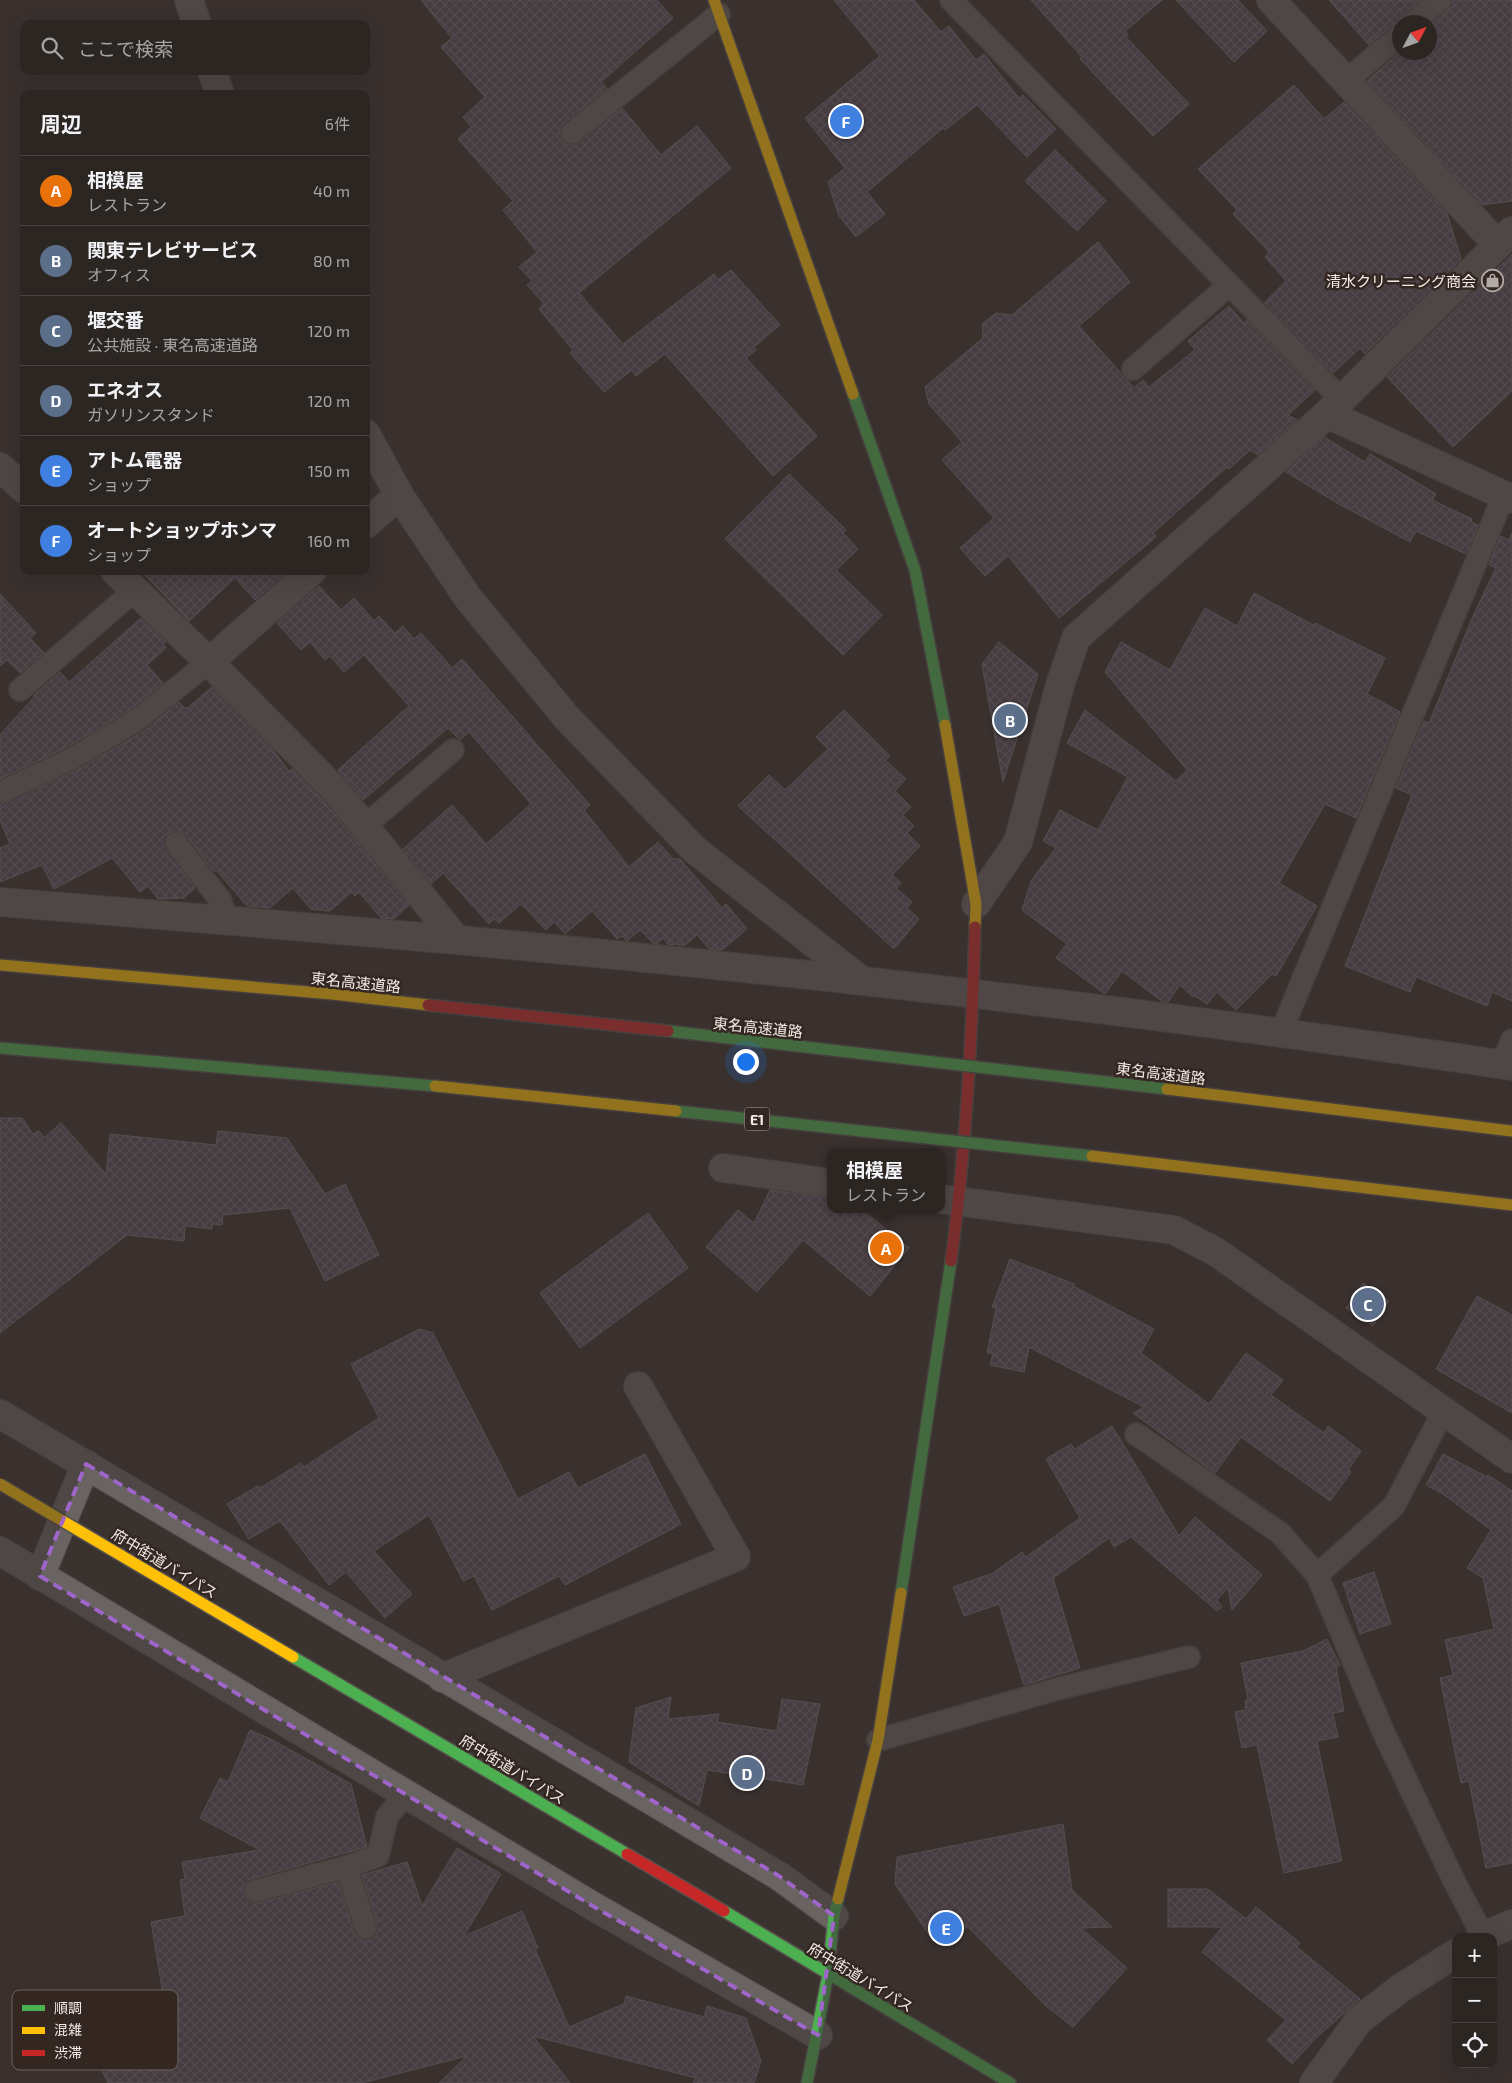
<!DOCTYPE html>
<html lang="ja">
<head>
<meta charset="utf-8">
<style>
	body { margin:0; font-family:"Exo 2","Noto Sans JP",sans-serif; background:#342e2b; color:#f1f3f6 }
	.controls { position:absolute; right:15px; bottom:15px; display:grid; overflow:hidden; border-radius:10px; box-shadow:0 5px 20px #0002 }
	.controls button { width:45px; height:45px; display:grid; place-items:center; padding:0; border:0; border-bottom:1px solid #484341; background:#2c2623; color:#f1f3f6; font:25px sans-serif }
	.compass { position:absolute; left:1392px; top:15px; width:45px; height:45px; border-radius:50%; background:#2c2623; box-shadow:0 5px 20px #0002; rotate:49deg }
	.you { position:absolute; left:745px; top:1061px; width:18px; height:18px; margin:-12px; border:4px solid #fff; border-radius:50%; background:#1a73e8; box-shadow:0 0 0 8px #1a73e833 }
	.badge { display:grid; place-items:center; width:32px; height:32px; border-radius:50%; background:#d6ab8b; color:#fff; font-size:16px; font-weight:700 }
	.pin { position:absolute; translate:-50% -50%; border:2px solid #fff; box-shadow:0 1px 5px #0006 }
	.popup { position:absolute; left:827px; top:1148px; width:118px; height:65px; box-sizing:border-box; display:grid; place-content:center; border-radius:10px; background:#2c2623; filter:drop-shadow(0 1px 4px #0005); font-size:16px; white-space:nowrap; color:#a6a5a6 }
	.popup b { font-size:19px; color:#f1f3f6 }
	.popup::after { content:''; position:absolute; left:50%; top:100%; margin-left:-10px; border:10px solid transparent; border-top-color:#2c2623 }
	.list { margin:0; padding:0; list-style:none }
	h2 { display:flex; justify-content:space-between; align-items:center; height:65px; margin:0; padding:0 20px; font-size:21px }
	h2 small { font-size:16px; font-weight:400; color:#a6a5a6 }
	.list li { display:grid; grid-template-columns:32px 1fr auto; gap:15px; align-items:center; box-sizing:border-box; height:70px; padding:0 20px; border-top:1px solid #484341 }
	.list b { display:block; font-size:19px; white-space:nowrap }
	.list p { margin:0; font-size:16px; white-space:nowrap; color:#a6a5a6 }
	.list em { font-size:16px; font-style:normal; color:#a6a5a6 }
	.icon { flex:none; width:28px; height:28px; fill:none; stroke:currentColor; stroke-width:2; stroke-linecap:round; stroke-linejoin:round }
	.map { position:relative; flex:none; width:1512px; height:2083px; overflow:hidden }
	.search { position:absolute; background:#2c2623; box-shadow:0 5px 20px #0002; left:20px; top:20px; width:350px; height:55px; display:flex; align-items:center; gap:12px; box-sizing:border-box; padding:0 18px; border-radius:10px; color:#a6a5a6; font-size:19px }
	.panel { position:absolute; background:#2c2623; box-shadow:0 5px 20px #0002; left:20px; top:90px; width:350px; height:485px; border-radius:10px }
	.map>svg:first-child { display:block }
	.building { fill:url(#building-cross-hatch); stroke:#757172 }
	.lines { fill:none; stroke-linecap:round; stroke-linejoin:round }
	.lane-casing { stroke:#57514e; stroke-width:24 }
	.street-casing { stroke:#57514e; stroke-width:30 }
	.fast-casing { stroke:#57514e; stroke-width:14 }
	.slow-casing { stroke:#57514e; stroke-width:14 }
	.jam-casing { stroke:#57514e; stroke-width:14 }
	.lane { stroke:#696361; stroke-width:21 }
	.street { stroke:#696361; stroke-width:28 }
	.fast { stroke:#4caf50; stroke-width:11 }
	.slow { stroke:#ffc107; stroke-width:11 }
	.jam { stroke:#c62828; stroke-width:11 }
	.fast-bridge-casing { stroke:#57514e; stroke-width:14; stroke-linecap:butt }
	.slow-bridge-casing { stroke:#57514e; stroke-width:14; stroke-linecap:butt }
	.jam-bridge-casing { stroke:#57514e; stroke-width:14; stroke-linecap:butt }
	.fast-bridge { stroke:#4caf50; stroke-width:11 }
	.slow-bridge { stroke:#ffc107; stroke-width:11 }
	.jam-bridge { stroke:#c62828; stroke-width:11 }
	.marked { fill:none; stroke:#9f65cb; stroke-width:4; stroke-dasharray:10 6; stroke-linejoin:round }
	.labels { text-anchor:middle; dominant-baseline:central; stroke-width:5; stroke-linejoin:round; paint-order:stroke }
	.shield { fill:#342721; stroke:#bab0ab; stroke-width:1 }
	.shield-label { font-size:14px; font-weight:bold; fill:#f3ebe6 }
	.poi-label { font-size:15px; fill:#f3ebe6; stroke:#342721; text-anchor:end }
	.street-label { font-size:15px; fill:#f3ebe6; stroke:#342721 }
	.key { fill:#342721; stroke:#6d625c; stroke-width:1 }
	.key-label { font-size:14px; fill:#f3ebe6 }
</style>
</head>
<body>
<div class="map">
<svg width="1512" height="2083" viewBox="0 0 1512 2083">
	<defs>
		<pattern id="building-cross-hatch" width="8" height="8" patternUnits="userSpaceOnUse" patternTransform="scale(1.25)"><rect width="8" height="8" fill="#554d5a"/><path d="M0 0l8 8M0 8l8-8" fill="none" stroke="#6e6772"/></pattern>
	</defs>
	<rect width="100%" height="100%" fill="#3a322f"/>
	<!-- building -->
	<g class="building">
		<path d="M421 0H657L673 18 601 82 607 89 564 123 560 129V135L567 144 574 145 622 108 661 155 697 126 731 168 579 293 623 344 714 274 718 280 731 270 780 325 754 347 756 350 746 358 817 436 773 476 665 354 636 376 632 370 604 392 570 353 573 350 539 309 544 304 527 285 532 281 519 267 537 252 503 210 513 201 458 139 471 127 463 117 485 97 441 47 452 38Z"/>
		<path d="M834 0H914L941 32 949 26 976 60 984 54 1019 98 1023 95 1056 129 1027 157 977 105 945 130 943 128 867 192 885 214 856 237 839 216 828 182 845 168 805 118 880 56Z"/>
		<path d="M1031 0H1162L1125 31 1128 35 1126 37 1189 104 1153 136 1080 59 1082 57Z"/>
		<path d="M1176 0H1238L1267 31 1234 62Z"/>
		<path d="M1329 0H1421L1406 13 1402 22 1392 25 1369 45Z"/>
		<path d="M1452 0H1512V201L1482 205 1367 81 1400 52H1430V25L1448 10Z"/>
		<path d="M1294 85 1324 119 1344 102 1447 213 1461 259 1365 354 1360 348 1333 373 1264 303 1286 281 1265 257 1269 252 1233 214 1237 210 1198 169Z"/>
		<path d="M1055 150 1106 201 1077 231 1025 181Z"/>
		<path d="M1098 242 1130 282 1079 326 1134 388 1143 380 1149 387 1195 350 1188 341 1229 306 1244 323 1247 320 1315 390 1288 415 1297 420 1258 455 1250 450 1229 469 1227 467 1153 533 1156 537 1059 618 1008 556 985 576 960 548 994 518 942 460 962 442 929 404 925 387 983 338 982 324 996 313 1012 315Z"/>
		<path d="M1512 254V391L1453 447 1387 377Z"/>
		<path d="M1324 437 1365 462 1370 454 1436 494 1432 500 1472 519 1471 522 1478 525 1466 554 1416 531 1410 542 1337 503 1286 472Z"/>
		<path d="M789 474 846 530 843 533 858 549 836 570 882 615 843 655 725 539Z"/>
		<path d="M1512 533V1001L1492 992 1487 1006 1416 977 1410 992 1345 966 1412 795 1396 788 1424 721 1429 723 1474 614 1496 568 1489 565 1500 536 1509 540Z"/>
		<path d="M141 571H288L255 600 235 578 189 621Z"/>
		<path d="M319 586 341 610 354 598 374 621 379 616 395 633 403 626 414 639 421 633 452 668 462 659 590 805 584 810 629 867 658 842 673 859H680L722 908 726 904 747 929 722 950 709 949 697 935 684 946 676 944 669 945 663 938 657 944 653 943 640 930 627 941 622 936 617 939 592 911 565 934 554 922 546 930 521 904 499 923 494 919 489 924 443 873 431 884 403 849 452 805 486 844 531 804 469 732 460 740 448 728 363 800 338 770 409 706 364 655 344 672 330 656 325 660 310 642 301 650 277 623Z"/>
		<path d="M1254 593 1313 625 1315 623 1385 658 1367 694 1400 712 1356 818 1325 804 1279 883 1317 906 1276 976 1272 974 1236 1010 1217 992 1207 1004 1195 996 1193 997 1180 985 1168 1002H1163L1122 971 1105 994 1056 958 1067 944 1022 910 1031 881 1056 848 1043 841 1060 810 1098 830 1128 777 1067 743 1085 710 1176 781 1187 770 1105 672 1121 642 1170 670 1205 608 1237 626Z"/>
		<path d="M0 594 36 633 30 638 44 653 20 673 7 660 0 666Z"/>
		<path d="M141 618 166 642 163 644 166 648 147 665 163 683 130 710 67 747 0 779V735L34 697 33 696 60 672 69 682Z"/>
		<path d="M999 642 1038 674 1003 782 982 664Z"/>
		<path d="M212 687 271 747 289 771 292 769 322 799 409 905 394 919 381 918 359 892 355 896 352 892 330 911 311 909 293 888 270 908 247 906 216 870 214 872 186 835 175 831 168 833 164 844 195 888 184 898 158 899 148 886 140 892 112 858 54 889 42 865 0 882V848L10 844 0 820V805L79 769 144 731 179 702 186 709Z"/>
		<path d="M844 710 890 756 885 760 906 779 895 791 911 807 903 815 914 826 907 833 920 846 892 875 901 883 896 888 912 902 907 908 919 919 894 949 738 806 769 775 785 790 828 749 816 737Z"/>
		<path d="M0 1118H22L33 1134 39 1131 44 1138 61 1123 106 1174 110 1134 216 1145 218 1131 287 1138 325 1194 345 1184 379 1255 325 1281 290 1208 223 1215 222 1225 212 1224V1229L185 1226 184 1241 127 1235 0 1333Z"/>
		<path d="M770 1190 831 1198V1209H861L909 1248 870 1296 803 1240 757 1292 706 1247 738 1210 754 1223Z"/>
		<path d="M648 1213 688 1268 580 1348 540 1293Z"/>
		<path d="M1010 1259 1074 1284 1073 1286 1154 1329 1141 1353 1209 1404 1246 1353 1283 1380 1271 1395 1324 1433 1328 1426 1361 1451 1348 1470 1351 1472 1330 1501 1241 1437 1215 1473 1133 1413 1144 1407 1029 1347 1024 1372 990 1365 993 1354 987 1353 996 1308 992 1307Z"/>
		<path d="M1363 1283 1389 1301 1373 1326 1346 1308Z"/>
		<path d="M1477 1296 1512 1315V1413L1436 1369Z"/>
		<path d="M420 1329 433 1333 518 1499 569 1472 578 1488 645 1454 681 1524 565 1585 559 1576 492 1610 474 1576 463 1581 429 1515 374 1551 412 1594 385 1618 346 1572 329 1585 280 1521 249 1539 227 1504 258 1486 260 1488 301 1463 304 1467 379 1418 351 1364Z"/>
		<path d="M1112 1426 1179 1536 1195 1517 1262 1575 1232 1610 1228 1588 1217 1600 1222 1607 1217 1611 1131 1537 1114 1547 1109 1538 1053 1578 1080 1668 1024 1685 999 1604 964 1616 953 1587 993 1573 1022 1552 1026 1557 1080 1518 1046 1459 1071 1444 1075 1449Z"/>
		<path d="M1443 1454 1487 1477 1488 1475 1512 1491V1863L1486 1868 1469 1781 1461 1783 1440 1678 1453 1675 1445 1640 1494 1629 1483 1578 1467 1568 1491 1530 1443 1494 1426 1485Z"/>
		<path d="M1374 1572 1391 1624 1360 1634 1343 1583Z"/>
		<path d="M1327 1639 1340 1665 1336 1667 1344 1711 1333 1713 1338 1737 1317 1741 1342 1861 1284 1873 1257 1745 1242 1748 1235 1712 1246 1710 1245 1701 1248 1700 1241 1663 1303 1651Z"/>
		<path d="M671 1697 668 1719 719 1714 717 1722 777 1731 782 1699 820 1704 803 1785 707 1770 699 1806 629 1762 636 1708Z"/>
		<path d="M250 1730 271 1739 351 1784 367 1847 251 1879 243 1888 247 1900 258 1903 338 1882 354 1932 363 1940H369L376 1936 378 1925 362 1875 407 1862 422 1906 457 1848 501 1874 464 1936 522 1911 538 1948 535 1949 569 2027 624 2004 626 1996 704 2017 707 2006 746 2018 761 2061 754 2083H693L696 2078 533 2036 570 2083H439L467 2056 362 2083H108L88 2042 106 2033 168 2024 151 1922 185 1916 180 1880 185 1879 182 1862 260 1850 200 1818 220 1778 228 1782Z"/>
		<path d="M1063 1824 1072 1890 1112 1927 1081 1928 1127 1968 1073 2027 1046 2006 968 1927 933 1941 895 1884 897 1857Z"/>
		<path d="M1168 1889H1208L1246 1919 1256 1907 1300 1943 1297 1947 1360 1999 1315 2039 1292 2064 1267 2040 1286 2020 1202 1952 1222 1927H1168Z"/>
	</g>
	<g class="lines">
		<defs>
			<g id="lane">
				<path d="M951 0 1341 399"/>
				<path d="M1414 22 1440 0"/>
				<path d="M1346 81 1400 35"/>
				<path d="M572 133 719 14"/>
				<path d="M1133 369 1229 285"/>
				<path d="M20 690 136 589"/>
				<path d="M0 793 73 758 137 720 209 662"/>
				<path d="M365 826 453 750"/>
				<path d="M176 843 221 901 226 922"/>
				<path d="M1281 1032 1504 495"/>
				<path d="M1502 1065 1512 1040"/>
				<path d="M1136 1434 1280 1533 1317 1575 1383 1731 1453 1879 1483 1936"/>
				<path d="M1317 1575 1394 1506 1443 1412"/>
				<path d="M878 1740 1061 1688 1189 1657"/>
				<path d="M255 1891 346 1867"/>
				<path d="M366 1928 346 1867 378 1856 387 1817 405 1794"/>
			</g>
			<g id="street">
				<path d="M189 0 197 24"/>
				<path d="M1271 0 1497 244"/>
				<path d="M212 71 220 94"/>
				<path d="M1327 414 1512 499"/>
				<path d="M366 434 399 495 468 598 567 718 695 850 862 981"/>
				<path d="M0 467 24 489"/>
				<path d="M366 524 399 495"/>
				<path d="M115 571 209 662 334 789 457 940"/>
				<path d="M209 662 312 571"/>
				<path d="M0 902C152 915 305 926 457 940 810 972 1162 1013 1512 1066"/>
				<path d="M976 904 1018 842 1060 685 1076 638 1327 414 1512 231"/>
				<path d="M723 1168 831 1183"/>
				<path d="M941 1199 1174 1230 1216 1252 1512 1459"/>
				<path d="M0 1414 779 1876 834 1916"/>
				<path d="M0 1551 591 1905 818 2035"/>
				<path d="M40 1576 86 1464"/>
				<path d="M442 1678 736 1557 638 1386"/>
				<path d="M1481 1937 1512 1924"/>
				<path d="M1314 2083 1359 2020 1401 1988 1456 1953"/>
			</g>
			<g id="fast">
				<path d="M853 394 915 570 945 725"/>
				<path d="M901 1593 951 1261"/>
				<path d="M724 1911 1010 2083"/>
				<path d="M807 2083 828 1975 834 1916 838 1899"/>
			</g>
			<g id="slow">
				<path d="M714 0 853 394"/>
				<path d="M945 725 976 904 975 927"/>
				<path d="M838 1899 878 1740 901 1593"/>
			</g>
			<path id="jam" d="M951 1261C966 1151 972 1039 975 927"/>
		</defs>
		<!-- lane casing -->
		<use href="#lane" class="lane-casing"/>
		<!-- street casing -->
		<use href="#street" class="street-casing"/>
		<!-- fast casing -->
		<use href="#fast" class="fast-casing"/>
		<!-- slow casing -->
		<use href="#slow" class="slow-casing"/>
		<!-- jam casing -->
		<use href="#jam" class="jam-casing"/>
		<!-- lane -->
		<use href="#lane" class="lane"/>
		<!-- street -->
		<use href="#street" class="street"/>
		<!-- fast -->
		<use href="#fast" class="fast"/>
		<!-- slow -->
		<use href="#slow" class="slow"/>
		<!-- jam -->
		<use href="#jam" class="jam"/>
		<defs>
			<g id="fast-bridge">
				<path d="M668 1031 1167 1089"/>
				<path d="M0 1048 435 1086"/>
				<path d="M676 1111 1092 1156"/>
				<path d="M293 1657 627 1854"/>
			</g>
			<g id="slow-bridge">
				<path d="M0 965 332 994 428 1005"/>
				<path d="M435 1086 676 1111"/>
				<path d="M1167 1089 1512 1131"/>
				<path d="M1092 1156 1512 1205"/>
				<path d="M0 1484 293 1657"/>
			</g>
			<g id="jam-bridge">
				<path d="M428 1005 668 1031"/>
				<path d="M627 1854 724 1911"/>
			</g>
		</defs>
		<!-- fast-bridge casing -->
		<use href="#fast-bridge" class="fast-bridge-casing"/>
		<!-- slow-bridge casing -->
		<use href="#slow-bridge" class="slow-bridge-casing"/>
		<!-- jam-bridge casing -->
		<use href="#jam-bridge" class="jam-bridge-casing"/>
		<!-- fast-bridge -->
		<use href="#fast-bridge" class="fast-bridge"/>
		<!-- slow-bridge -->
		<use href="#slow-bridge" class="slow-bridge"/>
		<!-- jam-bridge -->
		<use href="#jam-bridge" class="jam-bridge"/>
	</g>
	<!-- marked area -->
	<path d="M0 0H1512V2083H0ZM86 1464 779 1876 834 1916 818 2035 591 1905 40 1576Z" fill="#3a322f" fill-opacity=".55" fill-rule="evenodd"/>
	<path class="marked" d="M86 1464 779 1876 834 1916 818 2035 591 1905 40 1576Z"/>
	<!-- icons -->
	<defs>
		<symbol id="shop-ring" viewBox="-11 -11 22 22"><circle r="9.5" fill="#342721" stroke="#b2aaa6" stroke-width="1.5"/><path d="M-5-2.5h2.3a2.7 3.5 0 0 1 5.4 0H5L5.5 6h-11ZM-1.5-2.5h3a1.5 2.3 0 0 0-3 0Z" fill="#b2aaa6"/></symbol>
	</defs>
	<g fill-rule="evenodd">
		<use href="#shop-ring" x="1480" y="268" width="25" height="25"/>
	</g>
	<g class="labels">
		<!-- shield labels -->
		<rect class="shield" x="744.5" y="1107.5" width="25" height="23" rx="4"/>
		<g class="shield-label">
			<text x="757" y="1119">E1</text>
		</g>
		<!-- poi labels -->
		<g class="poi-label">
			<text x="1476" y="281">清水クリーニング商会</text>
		</g>
		<!-- street labels -->
		<g class="street-label">
			<text transform="translate(356 982) rotate(6)">東名高速道路</text>
			<text transform="translate(758 1027) rotate(6)">東名高速道路</text>
			<text transform="translate(1161 1073) rotate(7)">東名高速道路</text>
			<text transform="translate(165 1563) rotate(31)">府中街道バイパス</text>
			<text transform="translate(513 1769) rotate(31)">府中街道バイパス</text>
			<text transform="translate(861 1977) rotate(31)">府中街道バイパス</text>
		</g>
	</g>
	<!-- legend -->
	<rect x="12" y="1990" width="166" height="80" rx="8" class="key"/>
	<rect x="22" y="2005" width="23" height="6" fill="#4caf50"/>
	<rect x="22" y="2027" width="23" height="7" fill="#ffc107"/>
	<rect x="22" y="2050" width="23" height="6" fill="#c62828"/>
	<g class="key-label">
		<text x="54" y="2013">順調</text>
		<text x="54" y="2035">混雑</text>
		<text x="54" y="2058">渋滞</text>
	</g>
</svg>
<div class="controls">
<button>+</button>
<button>−</button>
<button><svg class="icon" aria-label="locate" viewBox="0 0 24 24"><circle cx="12" cy="12" r="6"/><path d="M12 2v4M12 18v4M2 12h4M18 12h4"/></svg></button>
</div>
<svg class="compass" viewBox="-18 -18 36 36"><path d="M0-13l5 13h-10z" fill="#e53935"/><path d="M0 13l5-13h-10z" fill="#a6a5a6"/></svg>
<div class="you"></div>
<div class="pin badge" style="left:886px;top:1248px;background:#e8710a">A</div>
<div class="popup"><b>相模屋</b>レストラン</div>
<div class="pin badge" style="left:1010px;top:720px;background:#5c6f8a">B</div>
<div class="pin badge" style="left:1368px;top:1304px;background:#5c6f8a">C</div>
<div class="pin badge" style="left:747px;top:1773px;background:#5c6f8a">D</div>
<div class="pin badge" style="left:946px;top:1928px;background:#3f7fe0">E</div>
<div class="pin badge" style="left:846px;top:121px;background:#3f7fe0">F</div>
<div class="search"><svg class="icon" aria-label="search" viewBox="0 0 24 24"><circle cx="10" cy="10" r="6"/><path d="M15 15l6 6"/></svg>ここで検索</div>
<section class="panel">
<h2>周辺<small>6件</small></h2>
<ul class="list">
<li><span class="badge" style="background:#e8710a">A</span><div><b>相模屋</b><p>レストラン</p></div><em>40 m</em></li>
<li><span class="badge" style="background:#5c6f8a">B</span><div><b>関東テレビサービス</b><p>オフィス</p></div><em>80 m</em></li>
<li><span class="badge" style="background:#5c6f8a">C</span><div><b>堰交番</b><p>公共施設 · 東名高速道路</p></div><em>120 m</em></li>
<li><span class="badge" style="background:#5c6f8a">D</span><div><b>エネオス</b><p>ガソリンスタンド</p></div><em>120 m</em></li>
<li><span class="badge" style="background:#3f7fe0">E</span><div><b>アトム電器</b><p>ショップ</p></div><em>150 m</em></li>
<li><span class="badge" style="background:#3f7fe0">F</span><div><b>オートショップホンマ</b><p>ショップ</p></div><em>160 m</em></li>
</ul>
</section>
</div>
</body>
</html>
